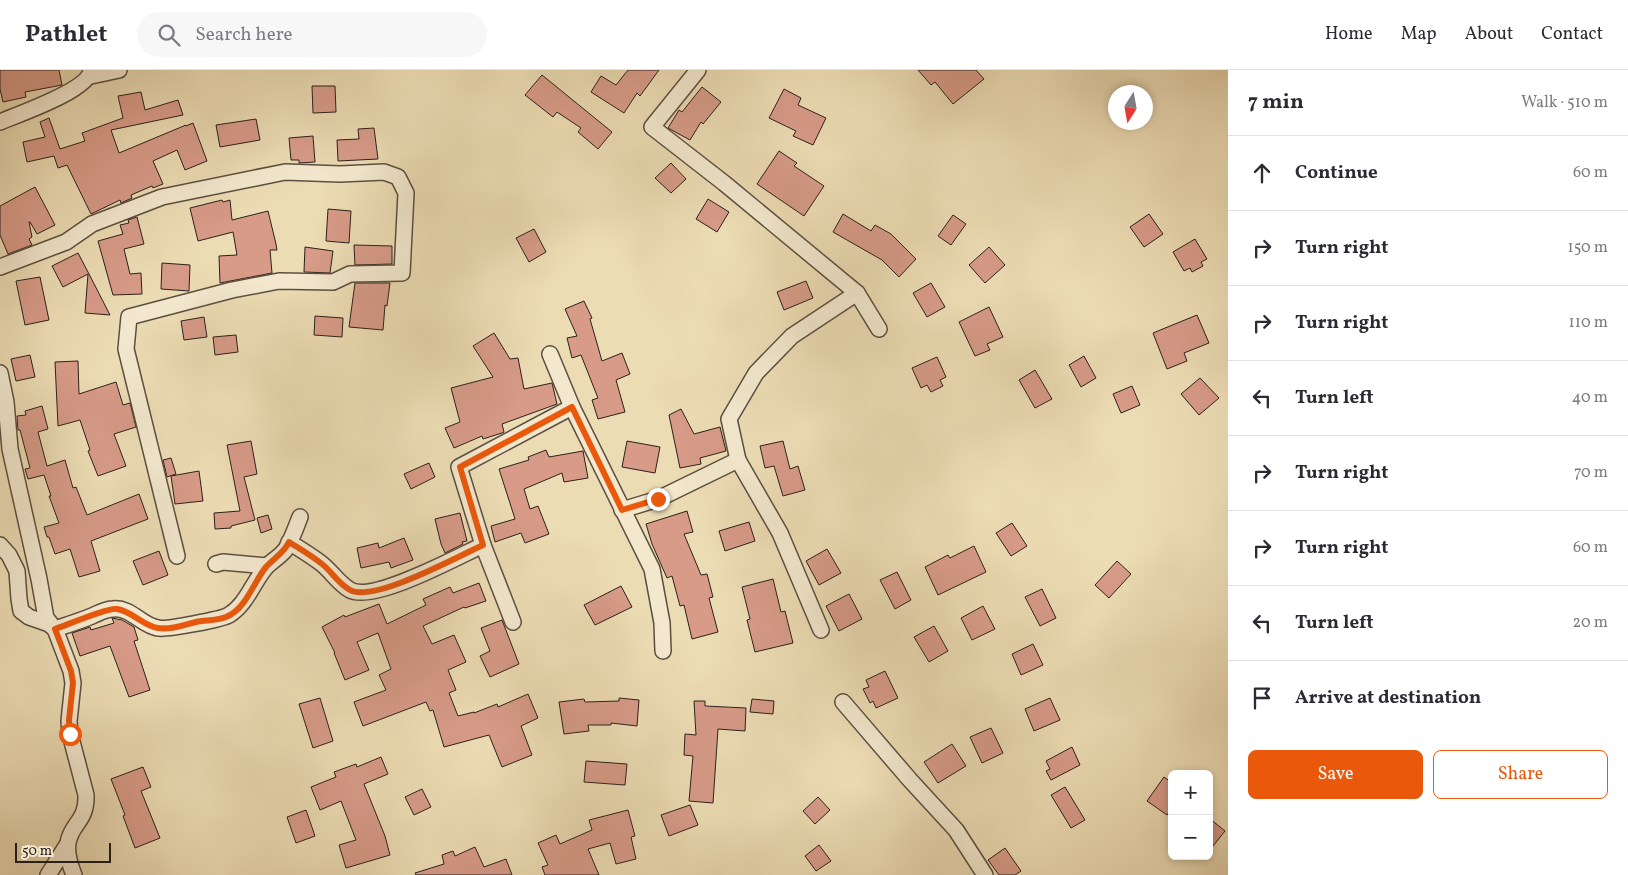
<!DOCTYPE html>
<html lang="en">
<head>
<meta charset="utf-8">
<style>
	body { margin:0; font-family:Vollkorn,serif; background:#f7f7f7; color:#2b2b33 }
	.controls { position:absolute; right:15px; bottom:15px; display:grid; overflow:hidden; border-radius:8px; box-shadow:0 2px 8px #0003 }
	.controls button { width:45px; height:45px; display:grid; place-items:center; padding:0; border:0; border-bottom:1px solid #e1e1e2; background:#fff; color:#2b2b33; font:25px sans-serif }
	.compass { position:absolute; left:1108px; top:15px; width:45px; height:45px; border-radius:50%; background:#fff; box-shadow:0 2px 8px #0003; rotate:191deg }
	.scale { position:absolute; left:15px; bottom:12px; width:96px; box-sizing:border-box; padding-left:5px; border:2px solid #2c201b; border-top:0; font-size:14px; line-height:18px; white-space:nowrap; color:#2c201b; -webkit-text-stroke:4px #f3e8ce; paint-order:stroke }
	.stop { position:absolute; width:15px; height:15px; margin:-11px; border:4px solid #ea580c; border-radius:50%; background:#fff }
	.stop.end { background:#ea580c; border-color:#fff; box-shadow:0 1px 5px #0008 }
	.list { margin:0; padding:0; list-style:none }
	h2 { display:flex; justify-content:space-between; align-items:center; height:65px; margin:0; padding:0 20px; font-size:21px }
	h2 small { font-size:16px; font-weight:400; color:#7c7c81 }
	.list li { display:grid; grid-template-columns:32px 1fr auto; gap:15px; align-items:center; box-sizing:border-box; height:75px; padding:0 20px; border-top:1px solid #e1e1e2 }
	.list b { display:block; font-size:19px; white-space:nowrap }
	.list em { font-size:16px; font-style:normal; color:#7c7c81 }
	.actions { display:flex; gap:10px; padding:15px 20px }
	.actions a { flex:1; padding:11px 0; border:1px solid #ea580c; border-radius:8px; text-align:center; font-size:18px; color:#ea580c }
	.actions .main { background:#ea580c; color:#fff }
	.icon { flex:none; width:28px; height:28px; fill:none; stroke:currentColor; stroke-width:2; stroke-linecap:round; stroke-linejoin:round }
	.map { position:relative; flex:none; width:1228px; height:805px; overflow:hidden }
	header { display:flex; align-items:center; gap:30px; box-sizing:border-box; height:70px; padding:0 25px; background:#fff; border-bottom:1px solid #e1e1e2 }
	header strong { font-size:24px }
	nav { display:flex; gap:28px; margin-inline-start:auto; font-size:18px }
	.search { width:350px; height:45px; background:#f7f7f7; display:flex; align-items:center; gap:12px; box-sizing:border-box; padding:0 18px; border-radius:28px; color:#7c7c81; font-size:19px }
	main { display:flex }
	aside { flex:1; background:#fff }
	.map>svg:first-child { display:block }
	.building { fill:#d79b88; stroke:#2c201b }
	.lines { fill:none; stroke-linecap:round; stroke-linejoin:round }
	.minor-casing { stroke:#5c4f41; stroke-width:18 }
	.minor { stroke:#f3e8ce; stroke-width:15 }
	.route { stroke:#ea580c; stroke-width:6 }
</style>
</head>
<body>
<header>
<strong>Pathlet</strong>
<div class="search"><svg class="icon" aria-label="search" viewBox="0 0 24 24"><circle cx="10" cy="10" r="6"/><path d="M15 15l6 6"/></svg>Search here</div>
<nav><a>Home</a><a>Map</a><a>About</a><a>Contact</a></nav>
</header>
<main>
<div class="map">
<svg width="1228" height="805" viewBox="0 0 1228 805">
	<rect width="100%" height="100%" fill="#ecdcb4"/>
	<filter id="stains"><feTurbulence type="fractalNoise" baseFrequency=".004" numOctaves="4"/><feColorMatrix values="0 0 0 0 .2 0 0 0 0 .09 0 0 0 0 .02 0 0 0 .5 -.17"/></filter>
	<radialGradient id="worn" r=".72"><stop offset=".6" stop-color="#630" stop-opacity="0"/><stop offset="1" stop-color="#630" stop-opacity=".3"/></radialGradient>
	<!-- building -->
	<g class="building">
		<path d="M0 0H59L62 15 25 22 26 27 3 32 0 19Z"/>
		<path d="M628 0H659L640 26 637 23 624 43 591 22 601 6 616 15Z"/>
		<path d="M918 0H976L984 9 953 34 935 12 931 15Z"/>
		<path d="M542 5 612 62 598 79 578 62 581 58 557 42 553 47 525 25Z"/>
		<path d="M312 16H335L336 42 313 43Z"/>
		<path d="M702 17 721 32 703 54 701 52 690 70 668 58 679 40 682 42Z"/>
		<path d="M784 19 801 28 798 35 826 48 813 75 793 66 796 61 769 48Z"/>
		<path d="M141 22 145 40 178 30 183 45 111 60 119 83 186 55V56L193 53 207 91 185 100 177 80 153 91 163 114 153 118 152 116 131 125 132 128 121 133 120 130 91 144 67 95 58 98 54 86 27 92 23 72 45 67 40 52 49 48 60 79 85 71 82 63 123 48 118 26Z"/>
		<path d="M256 49 260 70 220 77 216 55Z"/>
		<path d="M374 58 378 89 338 91 337 70 359 69 358 59Z"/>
		<path d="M313 66 315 92 299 93V90H291L289 68Z"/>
		<path d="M779 81 797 93 794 96 824 116 804 146 757 114Z"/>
		<path d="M671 93 686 109 671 123 655 108Z"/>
		<path d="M35 117 55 155 37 164 30 152H29L32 167 29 169 32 175 8 184 0 165V136Z"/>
		<path d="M708 129 729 142 717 162 696 149Z"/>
		<path d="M222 130 223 132 230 130 232 150 268 141 276 174 277 180H270L272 203 220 213 219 186 237 185 233 162 198 171 190 138Z"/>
		<path d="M328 139 351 141 349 173 326 171Z"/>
		<path d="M843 144 871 161 875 155 891 164 916 189 899 207 882 190 833 162Z"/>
		<path d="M1149 144 1163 164 1144 177 1130 157Z"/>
		<path d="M953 145 966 154 951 175 938 166Z"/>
		<path d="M137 147 144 174 124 179 130 204 141 203 142 224 113 225 98 171 123 164 120 155 129 153 128 150Z"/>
		<path d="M534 159 546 182 529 192 516 168Z"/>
		<path d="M1195 169 1207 189 1201 192 1203 196 1192 202 1190 198 1184 201 1173 182Z"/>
		<path d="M354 175 392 176V194L355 195Z"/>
		<path d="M305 177 333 181 330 203 304 202Z"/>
		<path d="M989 177 1005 195 985 213 969 195Z"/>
		<path d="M78 183 89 204 110 245 85 243 88 204 63 217 52 196Z"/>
		<path d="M162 193 190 195 189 221 161 219Z"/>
		<path d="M40 207 49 250 25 255 16 211Z"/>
		<path d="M806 211 813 228 784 240 777 222Z"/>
		<path d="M355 213H390L387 236 385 235 383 260 349 257Z"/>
		<path d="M931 213 945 237 927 247 913 223Z"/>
		<path d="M584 231 592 248 590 249 602 291 622 283 630 304 616 310 625 342 598 349 592 330 598 328 581 285 572 288 567 268 577 266 565 239Z"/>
		<path d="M989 237 1003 267 987 274 990 280 975 286 959 252Z"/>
		<path d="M1197 245 1209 273 1184 283 1187 291 1167 299 1153 263Z"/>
		<path d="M315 246 343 248 342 267 314 265Z"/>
		<path d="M204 247 207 267 184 270 181 251Z"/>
		<path d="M494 263 510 289 518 288 524 319 552 313 557 334 502 354 504 362 502 363 483 369 482 366 454 378 445 358 460 352 451 318 493 307 473 276Z"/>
		<path d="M236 265 238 282 215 285 213 267Z"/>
		<path d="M30 285 35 307 16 311 11 289Z"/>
		<path d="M1084 286 1096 308 1081 317 1069 295Z"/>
		<path d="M937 287 946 307 940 310 943 316 931 322 927 315 921 318 912 298Z"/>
		<path d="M78 291 79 324 116 312 123 335 130 333 136 357 114 364 126 396 98 406 88 381 90 380 80 350 58 356 55 292Z"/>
		<path d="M1035 300 1052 329 1035 338 1019 310Z"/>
		<path d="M1200 308 1219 328 1199 345 1181 324Z"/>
		<path d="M1132 316 1140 335 1121 343 1113 324Z"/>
		<path d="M42 336 48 359 38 362 47 396 65 390 73 418 76 417 87 445 139 424 148 449 91 471 100 501 79 507 70 479 55 484 49 467H47L44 457 59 453 49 426H51L44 405 28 409 25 399 30 398 20 360H18L17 346 26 345 25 341Z"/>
		<path d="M681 339 694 364 720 357 726 381 700 388 701 394 680 398 669 345Z"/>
		<path d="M251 371 257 404 244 407 255 450 231 456V458L215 459 214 443 240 441 227 375Z"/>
		<path d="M627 371 660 377 655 403 622 397Z"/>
		<path d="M783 371 790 399 798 396 805 420 783 426 774 396 765 398 760 376Z"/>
		<path d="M546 380 549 387 583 381 588 408 564 412 562 403 524 419 530 439 538 436 549 464 525 473 521 463 495 472 491 456 515 449 499 399 529 390 528 387Z"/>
		<path d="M171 388 176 404 167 407 163 390Z"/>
		<path d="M429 393 435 407 411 419 404 404Z"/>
		<path d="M199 401 203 431 175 434 171 406Z"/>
		<path d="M687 441 693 462 684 464 701 505 707 504 713 527 709 528 718 562 692 569 684 535 680 536 672 506 667 508 652 474 646 454Z"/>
		<path d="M460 443 467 471 462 472 463 474 445 483 441 474 435 449Z"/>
		<path d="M268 445 272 459 261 463 257 448Z"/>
		<path d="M749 452 755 471 725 481 719 461Z"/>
		<path d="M1012 453 1027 476 1011 486 996 463Z"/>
		<path d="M404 468 413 490 391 498 389 492 361 498 357 478 378 473 379 478Z"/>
		<path d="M974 476 986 502 938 525 925 497 948 485 950 488Z"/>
		<path d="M827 479 841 503 819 515 806 491Z"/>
		<path d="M159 481 168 505 143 515 133 491Z"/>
		<path d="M1117 491 1131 504 1109 528 1095 515Z"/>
		<path d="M897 502 911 530 895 539 880 510Z"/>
		<path d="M773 509 781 542 785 541 793 573 755 582 747 550 750 549 742 517Z"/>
		<path d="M479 513 486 531 465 538 464 537 423 556 432 574 454 565 466 592 448 600 456 620 449 623 458 646 474 642V643L497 634 498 637 528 624 538 648 521 656 532 685 502 697 489 665 444 677 433 640 430 641 426 632 363 656 354 632 386 620 379 605 391 599 378 563 357 572 369 600 345 610 334 583H335L322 557 344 545 345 547 379 534 387 554 426 535 423 529 450 517 453 523Z"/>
		<path d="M621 516 632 537 595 555 584 535Z"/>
		<path d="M1042 519 1056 548 1040 556 1025 527Z"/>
		<path d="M849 524 862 549 839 561 826 536Z"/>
		<path d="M983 536 995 559 972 570 961 548Z"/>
		<path d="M112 548 122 550 134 557 138 570 134 571 150 620 129 627 110 576 80 586 72 563 90 557 91 560 114 553Z"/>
		<path d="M502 550 519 594 490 607 480 586 490 581 481 558Z"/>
		<path d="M934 556 948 581 929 592 914 567Z"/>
		<path d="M1033 574 1043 595 1021 605 1012 584Z"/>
		<path d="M885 601 898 628 876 638 873 631 870 633 863 619 869 617 866 610Z"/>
		<path d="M320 628 333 671 313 678 299 634Z"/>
		<path d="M619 628 639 630 637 656 611 653V655H588L589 661 564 664 559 632 584 629 585 632 619 631Z"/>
		<path d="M1050 628 1060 650 1034 661 1025 639Z"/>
		<path d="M752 629 774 631 773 644 750 642Z"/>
		<path d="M694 631H705V636L746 638 745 661 718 659 713 733 689 731 693 686 684 685 685 664 696 665Z"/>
		<path d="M991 658 1003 683 982 693 970 667Z"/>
		<path d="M952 674 966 696 938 713 924 692Z"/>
		<path d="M1072 677 1080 695 1051 710 1046 701 1050 699 1046 691Z"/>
		<path d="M381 687 388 704 364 714 385 766 390 785 346 798 339 775 356 770 341 731 320 740 311 717 336 707 334 702 356 694 357 697Z"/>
		<path d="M586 691 627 694 625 715 584 712Z"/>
		<path d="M143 697 151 717 141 721 160 768 135 778 123 746 125 745 111 709Z"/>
		<path d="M1164 707 1172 713V738L1167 745 1147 731Z"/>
		<path d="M1065 717 1085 750 1071 758 1051 725Z"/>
		<path d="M422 719 431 737 414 745 405 727Z"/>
		<path d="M818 727 830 740 815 754 803 741Z"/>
		<path d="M690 735 698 755 669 766 661 745Z"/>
		<path d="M306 740 315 766 296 773 287 747Z"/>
		<path d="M628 740 635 766 631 767 636 789 616 794 610 773 588 779 599 805H545L542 797 548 795 538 773 556 765 560 774 592 760 589 750Z"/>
		<path d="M1209 748 1225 761 1209 781Z"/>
		<path d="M819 775 831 791 816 801 805 786Z"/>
		<path d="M475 777 484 797 506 789 512 805H416L415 803 444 794 442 785 453 781 455 786Z"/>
		<path d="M1005 778 1021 801 1015 805H999L988 790Z"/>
	</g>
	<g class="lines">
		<defs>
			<g id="minor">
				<path d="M698 0 652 57 724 113 857 223 879 259"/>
				<path d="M91 6 119 0"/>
				<path d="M0 52C19 44 89 20 91 0"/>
				<path d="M0 197 66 172 92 154 162 127 285 102 340 104 384 102 398 107 406 123 402 203 350 204 333 212 279 211 232 220 129 247 126 279 177 486"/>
				<path d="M550 284 572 337 652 499 662 553 663 581"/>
				<path d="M0 303 6 332 10 379 39 509 46 548 55 559 71 601 73 613 69 651 70 664 86 725C87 752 71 753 68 773 66 784 70 795 74 805"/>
				<path d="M622 440 658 429 738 390"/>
				<path d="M289 472C300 479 312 486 322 494 332 502 338 513 350 520 373 533 457 487 483 475"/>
				<path d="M0 475 9 485 17 501 19 529 21 541 29 547 49 554 55 559C67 555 80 551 92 546 99 543 105 539 113 539 131 537 142 556 158 558 166 560 223 549 229 545 247 534 253 512 266 497 272 491 281 486 286 479 292 469 296 457 300 447"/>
				<path d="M216 494 223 492 267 496"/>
				<path d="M513 552 483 475 459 397 572 337"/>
				<path d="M821 560 780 463 738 390 729 349 756 303 792 266 857 223"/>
				<path d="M843 632 910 710 956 760 985 805"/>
				<path d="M48 805 67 775"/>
			</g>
		</defs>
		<!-- minor casing -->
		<use href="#minor" class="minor-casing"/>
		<!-- minor -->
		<use href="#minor" class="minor"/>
	</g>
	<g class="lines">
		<!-- route -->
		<path class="route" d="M70 664 69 650 73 613 71 601 55 559C67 555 109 537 117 539 132 541 143 556 158 558 171 560 183 555 196 552 205 550 216 551 226 547 246 539 253 513 266 497 274 488 284 483 289 472 300 479 312 486 322 494 332 502 338 513 350 520 373 533 457 487 483 475L460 397 572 337 622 440 658 429"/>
	</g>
	<rect width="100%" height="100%" filter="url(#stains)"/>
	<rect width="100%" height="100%" fill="url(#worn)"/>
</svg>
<div class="controls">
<button>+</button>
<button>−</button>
</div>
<svg class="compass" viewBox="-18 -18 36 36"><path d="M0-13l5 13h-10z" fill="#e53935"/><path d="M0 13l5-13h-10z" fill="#7c7c81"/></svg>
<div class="scale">50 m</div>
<div class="stop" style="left:70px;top:664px"></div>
<div class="stop end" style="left:658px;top:429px"></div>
</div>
<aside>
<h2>7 min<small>Walk · 510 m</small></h2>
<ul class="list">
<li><svg class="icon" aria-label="ahead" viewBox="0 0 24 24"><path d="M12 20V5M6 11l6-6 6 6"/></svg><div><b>Continue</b></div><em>60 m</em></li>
<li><svg class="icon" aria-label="right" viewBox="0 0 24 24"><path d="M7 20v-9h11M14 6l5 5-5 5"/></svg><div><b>Turn right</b></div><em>150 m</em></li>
<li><svg class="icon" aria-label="right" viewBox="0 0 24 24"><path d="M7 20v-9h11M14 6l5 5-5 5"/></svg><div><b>Turn right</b></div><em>110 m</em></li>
<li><svg class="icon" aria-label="left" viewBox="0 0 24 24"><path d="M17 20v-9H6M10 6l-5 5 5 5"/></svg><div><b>Turn left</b></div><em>40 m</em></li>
<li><svg class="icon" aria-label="right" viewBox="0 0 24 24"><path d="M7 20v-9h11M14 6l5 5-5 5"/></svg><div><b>Turn right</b></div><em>70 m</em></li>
<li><svg class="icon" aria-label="right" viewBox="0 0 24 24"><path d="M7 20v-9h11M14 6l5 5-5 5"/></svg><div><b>Turn right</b></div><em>60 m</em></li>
<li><svg class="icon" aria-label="left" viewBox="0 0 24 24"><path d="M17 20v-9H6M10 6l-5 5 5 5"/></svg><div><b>Turn left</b></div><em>20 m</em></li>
<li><svg class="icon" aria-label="arrive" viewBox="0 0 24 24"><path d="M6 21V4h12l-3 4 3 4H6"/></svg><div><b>Arrive at destination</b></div></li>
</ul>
<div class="actions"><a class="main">Save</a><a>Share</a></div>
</aside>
</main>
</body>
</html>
